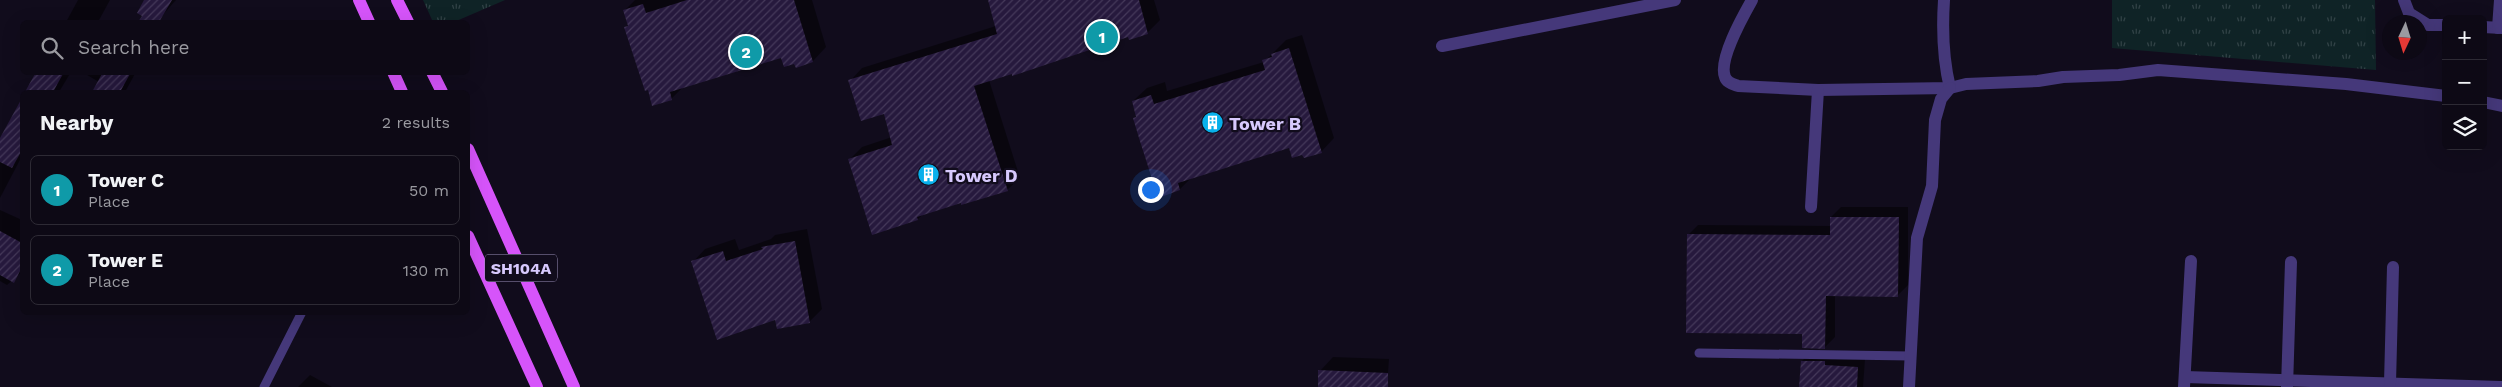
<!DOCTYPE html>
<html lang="en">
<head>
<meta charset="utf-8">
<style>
	body { margin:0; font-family:"Work Sans",sans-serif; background:#16121e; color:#f1f3f6 }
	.controls { position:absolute; right:15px; top:15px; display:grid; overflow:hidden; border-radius:8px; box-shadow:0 5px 20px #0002 }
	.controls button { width:45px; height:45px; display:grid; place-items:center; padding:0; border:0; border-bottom:1px solid #2d2a34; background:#0d0915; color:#f1f3f6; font:25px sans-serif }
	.compass { position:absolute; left:2382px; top:15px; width:45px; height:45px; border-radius:50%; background:#0d0915; box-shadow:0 5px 20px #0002; rotate:184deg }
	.you { position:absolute; left:1150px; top:189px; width:18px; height:18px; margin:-12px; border:4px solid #fff; border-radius:50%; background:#1a73e8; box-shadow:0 0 0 8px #1a73e833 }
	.badge { display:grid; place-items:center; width:32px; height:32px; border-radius:50%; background:#b45309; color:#fff; font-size:16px; font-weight:700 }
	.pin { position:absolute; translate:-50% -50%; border:2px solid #fff; box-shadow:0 1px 5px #0006 }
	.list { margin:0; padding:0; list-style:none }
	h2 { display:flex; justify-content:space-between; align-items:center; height:65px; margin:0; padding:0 20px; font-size:21px }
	h2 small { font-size:16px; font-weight:400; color:#9a9aa0 }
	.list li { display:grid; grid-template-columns:32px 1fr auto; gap:15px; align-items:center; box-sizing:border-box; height:70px; margin:0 10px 10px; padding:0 10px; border:1px solid #2d2a34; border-radius:8px }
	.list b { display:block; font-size:19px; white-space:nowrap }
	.list p { margin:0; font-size:16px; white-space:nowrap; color:#9a9aa0 }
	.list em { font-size:16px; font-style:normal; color:#9a9aa0 }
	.icon { flex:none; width:28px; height:28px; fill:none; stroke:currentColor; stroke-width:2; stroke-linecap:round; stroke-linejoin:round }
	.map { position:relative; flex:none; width:2502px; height:387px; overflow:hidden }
	.search { position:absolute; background:#0d0915; box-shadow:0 5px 20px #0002; left:20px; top:20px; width:450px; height:55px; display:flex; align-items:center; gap:12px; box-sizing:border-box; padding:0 18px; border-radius:8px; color:#9a9aa0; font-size:19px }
	.panel { position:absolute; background:#0d0915; box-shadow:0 5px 20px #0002; left:20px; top:90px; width:450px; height:225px; border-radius:8px }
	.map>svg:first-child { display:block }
	.grass { fill:url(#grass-tufts) }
	.shadow { fill:#0007 }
	.building { fill:url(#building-hatch) }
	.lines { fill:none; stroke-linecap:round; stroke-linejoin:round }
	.lane { stroke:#45387a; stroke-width:9 }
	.street { stroke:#45387a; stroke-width:12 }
	.primary { stroke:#d654fa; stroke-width:12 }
	.labels { text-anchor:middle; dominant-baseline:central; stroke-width:4.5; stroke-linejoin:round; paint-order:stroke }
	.shield { fill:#110c1c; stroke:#9c90ba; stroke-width:1 }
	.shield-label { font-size:16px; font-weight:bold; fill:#d7c9fd }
	.poi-label { font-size:18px; font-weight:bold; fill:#d7c9fd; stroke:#110c1c; text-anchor:start }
</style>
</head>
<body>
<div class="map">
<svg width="2502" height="387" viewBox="0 0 2502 387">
	<defs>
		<pattern id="grass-tufts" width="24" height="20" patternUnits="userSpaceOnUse" patternTransform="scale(1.25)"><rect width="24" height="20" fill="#0f2326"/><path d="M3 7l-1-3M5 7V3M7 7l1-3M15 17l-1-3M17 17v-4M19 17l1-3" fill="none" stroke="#314246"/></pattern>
		<pattern id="building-hatch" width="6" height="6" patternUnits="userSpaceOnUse" patternTransform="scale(1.25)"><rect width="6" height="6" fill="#26193d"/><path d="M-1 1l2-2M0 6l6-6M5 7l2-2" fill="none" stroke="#45395a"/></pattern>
	</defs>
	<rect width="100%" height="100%" fill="#110c1c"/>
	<!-- grass -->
	<g class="grass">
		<path d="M423 0H505L454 22H433Z"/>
		<path d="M2112 0H2375L2376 70 2112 48Z"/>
	</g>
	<!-- shadow -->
	<g class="shadow">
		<path d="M78 0H110L98 22H66Z"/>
		<path d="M146 0H176L160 18Z"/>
		<path d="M635 0H812L826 47 813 61 795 62 782 56 683 87 672 98 653 104 626 27 629 24 625 10Z"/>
		<path d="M991 0H1154L1160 20 1147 33 1129 35 989 80 1020 178 1007 190 962 201 923 214 918 219 849 160 862 147 892 137 885 112 850 81 862 68 996 26Z"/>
		<path d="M1302 35 1334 138 1321 152 1303 153 1290 146 1191 178 1180 189 1162 195 1134 118 1137 115 1133 101 1147 88 1165 82 1167 91 1264 62 1286 40Z"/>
		<path d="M38 72H71L59 92H27Z"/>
		<path d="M82 72H136L125 92H94L99 82Z"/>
		<path d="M22 100V156L0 198V141Z"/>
		<path d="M1841 207H1908V285L1898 295H1835V337L1825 347 1804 333 1688 235 1698 225 1831 226V217Z"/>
		<path d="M0 210 22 220V272L7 285 0 281Z"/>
		<path d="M807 229 822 309 810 321 778 327 776 319 693 262 705 249 735 239 739 250 771 239 775 235Z"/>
		<path d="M1810 353 1865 359 1863 387H1801L1802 361Z"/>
		<path d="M1333 357 1389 359 1387 387H1319L1320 371Z"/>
		<path d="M310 375 332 387H298Z"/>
	</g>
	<!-- building -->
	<g class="building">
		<path d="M144 0H172L159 22H138L142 16 137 13Z"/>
		<path d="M687 0H794L813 62 796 68 794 64 784 67 781 58 670 92 672 100 652 106 648 90 645 91 624 27 628 26 623 10 643 4 646 13Z"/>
		<path d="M988 0H1139L1148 34 1129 40 1128 37 1012 76V74L974 86 1008 191 961 205V203L917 217 918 220 872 235 848 159 892 145 884 114 861 121 848 80 997 34Z"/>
		<path d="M1289 48 1322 153 1304 158 1302 155 1292 158 1289 148 1178 183 1180 190 1161 197 1156 182H1153L1139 138 1133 118 1136 117 1132 101 1151 95 1154 104 1265 70 1262 60 1272 57 1271 54Z"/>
		<path d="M36 72H64L53 92H25Z"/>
		<path d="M103 72H131L120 92H92Z"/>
		<path d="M22 98V150L12 168 0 162V138Z"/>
		<path d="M1830 217H1899L1898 297 1826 296 1825 349 1802 348V334L1686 333 1687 234 1830 235Z"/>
		<path d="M0 231 22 243V267L14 283 0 275Z"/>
		<path d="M795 241 810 323 777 329 775 320 717 340 691 261 723 251 726 261 763 249 761 247Z"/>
		<path d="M1801 361H1825V365L1858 367 1857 387H1799Z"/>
		<path d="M1318 370 1388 373V387H1318Z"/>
	</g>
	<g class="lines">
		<!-- lane -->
		<g class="lane">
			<path d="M1699 353 1911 356"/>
			<path d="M264 387 302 312"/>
		</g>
		<!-- street -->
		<g class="street">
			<path d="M1752 0C1743 16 1718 60 1725 77 1727 83 1733 84 1738 86L1818 90 1950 88 1966 84 2038 81 2063 77 2119 75 2158 70 2346 84 2446 96"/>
			<path d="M1944 0C1942 30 1943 59 1950 88"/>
			<path d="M2404 0 2409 13 2428 25H2446"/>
			<path d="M2483 27 2502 28"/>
			<path d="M2498 28 2500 0"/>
			<path d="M1442 46 1675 0"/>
			<path d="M2483 102 2502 106"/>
			<path d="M1811 207 1818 90"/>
			<path d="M2185 377 2501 387"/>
			<path d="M2390 383 2393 267"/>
			<path d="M1909 387 1917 238 1932 186 1935 120 1941 99 1950 88"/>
			<path d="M2184 387 2191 261"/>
			<path d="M2287 387 2291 262"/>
		</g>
		<!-- primary -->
		<g class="primary">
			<path d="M359 0 369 22"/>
			<path d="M397 0 408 22"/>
			<path d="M393 72 402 92"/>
			<path d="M432 72 442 92"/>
			<path d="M468 149 574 387"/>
			<path d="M468 236 537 387"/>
		</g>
	</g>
	<!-- icons -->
	<defs>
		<symbol id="building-disc" viewBox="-11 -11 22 22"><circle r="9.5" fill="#08b0eb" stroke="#110c1c"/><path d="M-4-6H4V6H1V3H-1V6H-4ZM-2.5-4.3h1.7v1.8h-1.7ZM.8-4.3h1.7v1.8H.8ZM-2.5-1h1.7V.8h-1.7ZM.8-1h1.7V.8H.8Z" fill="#fff"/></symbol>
	</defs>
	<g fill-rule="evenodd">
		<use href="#building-disc" x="1200" y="110" width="25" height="25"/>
		<use href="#building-disc" x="916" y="162" width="25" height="25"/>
	</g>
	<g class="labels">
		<!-- shield labels -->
		<rect class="shield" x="485" y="254.5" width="72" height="27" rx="4"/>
		<g class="shield-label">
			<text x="521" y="268">SH104A</text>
		</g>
		<!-- poi labels -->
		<g class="poi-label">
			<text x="1229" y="123">Tower B</text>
			<text x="945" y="175">Tower D</text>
		</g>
	</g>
</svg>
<div class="controls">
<button>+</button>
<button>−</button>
<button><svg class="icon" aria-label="layers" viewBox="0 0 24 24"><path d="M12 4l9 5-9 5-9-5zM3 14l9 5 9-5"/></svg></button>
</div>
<svg class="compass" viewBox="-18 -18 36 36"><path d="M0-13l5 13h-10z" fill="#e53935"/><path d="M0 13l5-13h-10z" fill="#9a9aa0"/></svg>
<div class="you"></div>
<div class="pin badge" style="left:1102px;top:37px;background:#0f9aa8">1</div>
<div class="pin badge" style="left:746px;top:52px;background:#0f9aa8">2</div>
<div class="search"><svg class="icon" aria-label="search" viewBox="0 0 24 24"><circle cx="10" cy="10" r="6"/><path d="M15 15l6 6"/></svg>Search here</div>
<section class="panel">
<h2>Nearby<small>2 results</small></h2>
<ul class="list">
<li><span class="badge" style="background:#0f9aa8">1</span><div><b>Tower C</b><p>Place</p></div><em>50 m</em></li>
<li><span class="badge" style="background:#0f9aa8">2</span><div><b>Tower E</b><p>Place</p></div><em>130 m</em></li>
</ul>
</section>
</div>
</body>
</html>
